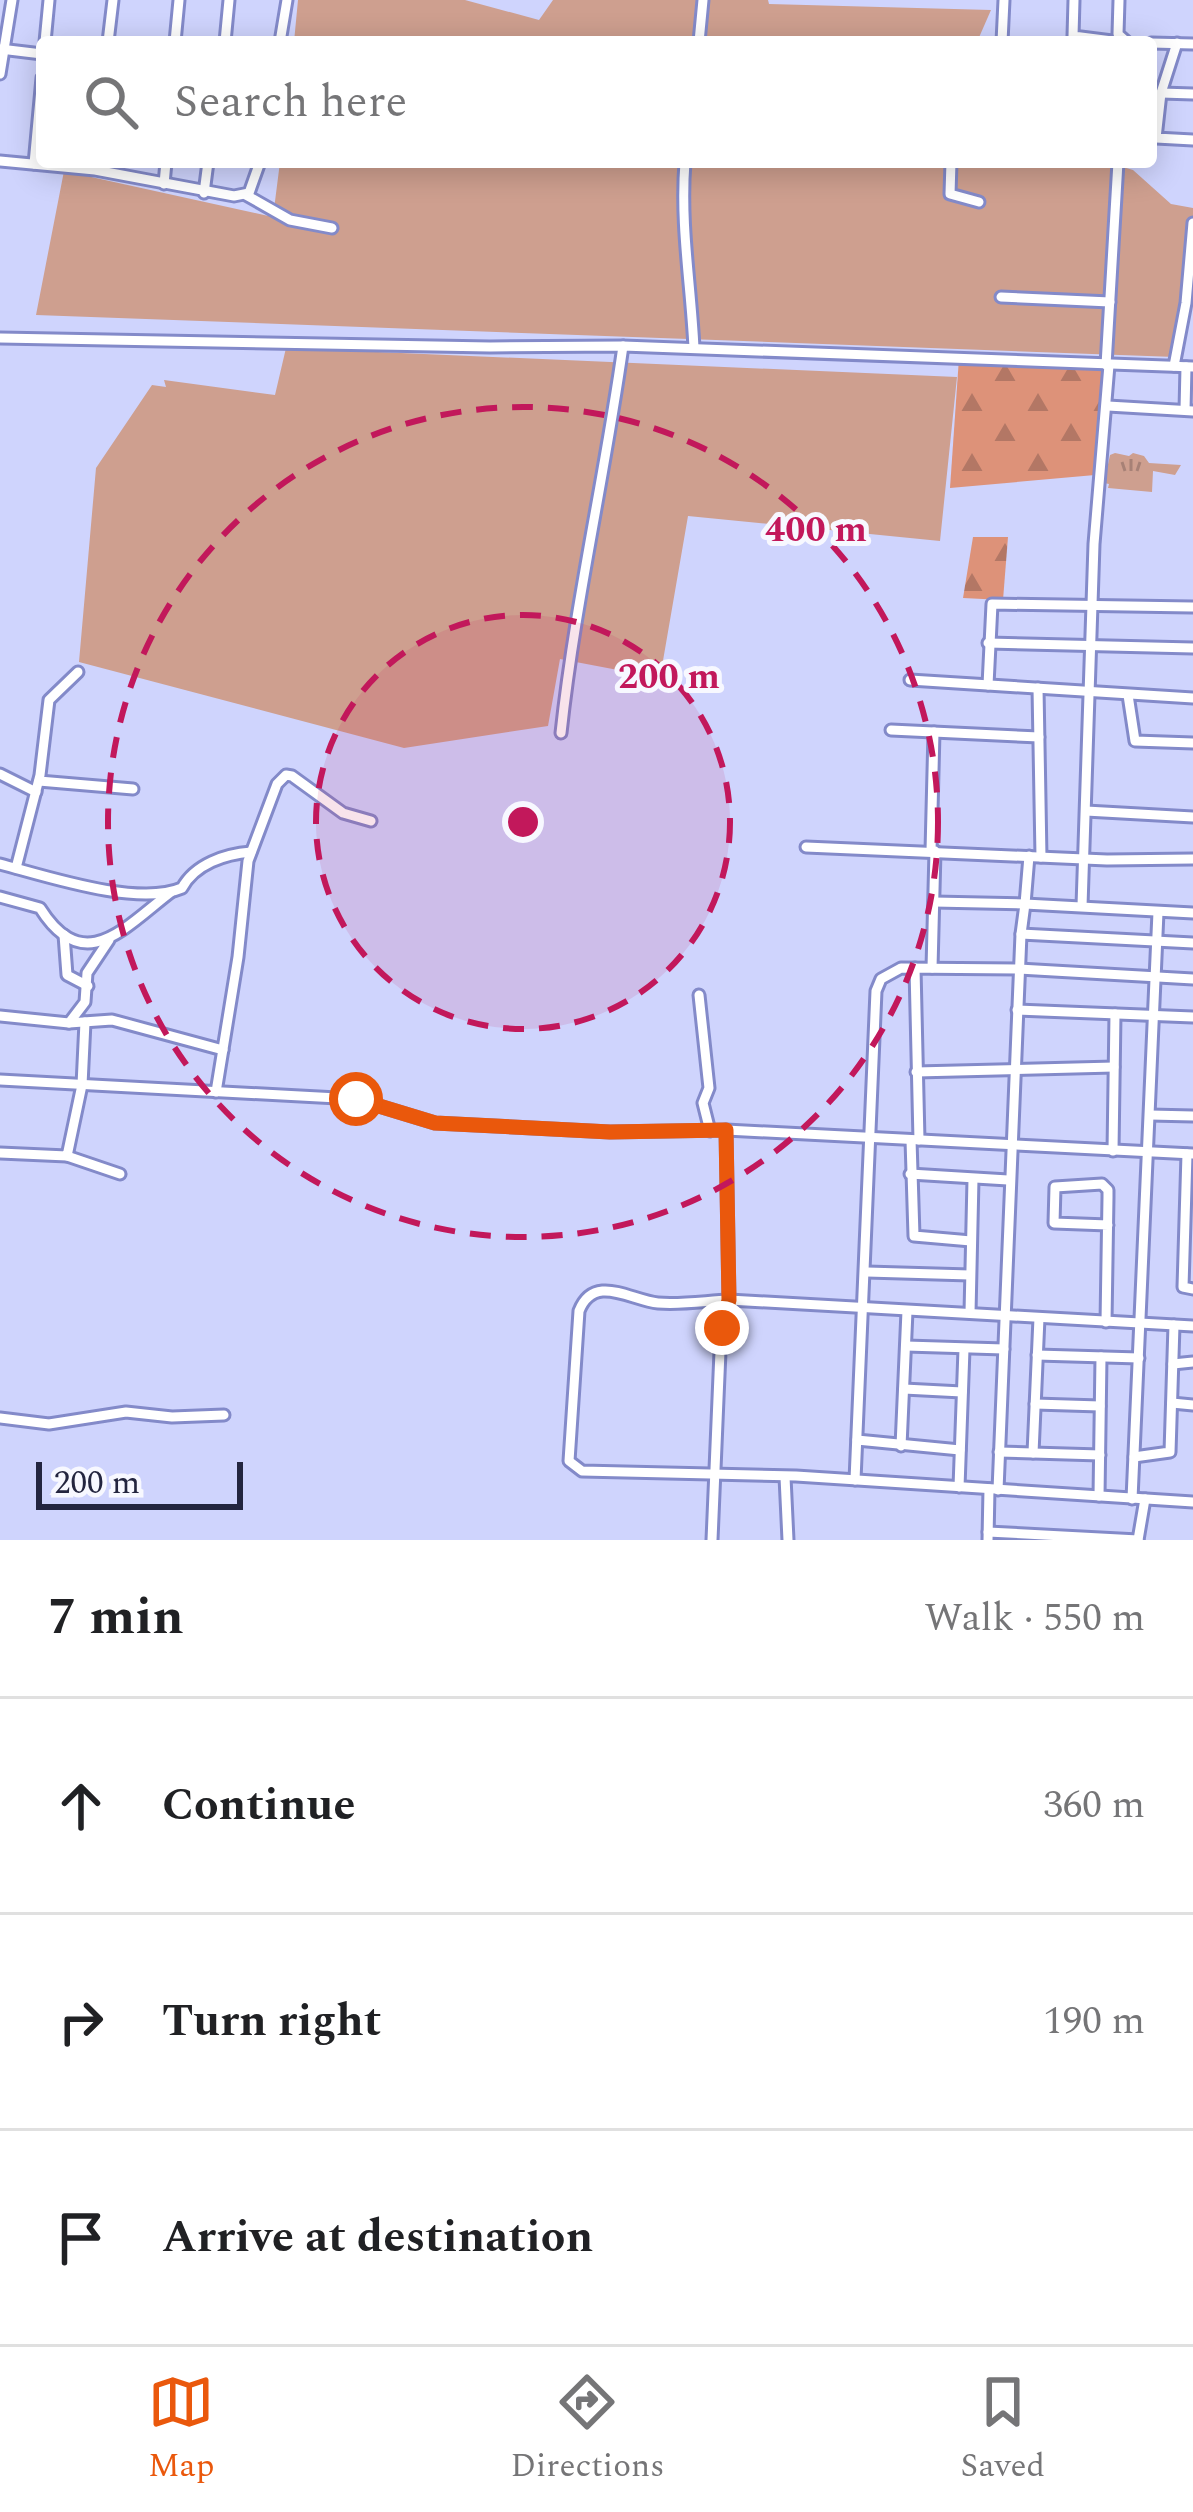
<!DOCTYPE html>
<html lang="en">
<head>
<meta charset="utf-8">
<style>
	body { margin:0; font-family:Spectral,serif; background:#f2f2f2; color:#202124 }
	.scale { position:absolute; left:36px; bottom:30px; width:207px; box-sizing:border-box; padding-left:12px; border:6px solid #23253f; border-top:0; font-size:33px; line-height:42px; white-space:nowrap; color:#23253f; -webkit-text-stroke:9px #f7f8ff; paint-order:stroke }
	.stop { position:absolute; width:36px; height:36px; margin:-27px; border:9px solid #ea580c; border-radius:50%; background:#fff }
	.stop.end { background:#ea580c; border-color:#fff; box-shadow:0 3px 12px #0008 }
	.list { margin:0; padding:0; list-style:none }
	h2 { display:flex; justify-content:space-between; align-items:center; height:156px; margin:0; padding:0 48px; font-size:51px }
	h2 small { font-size:39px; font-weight:400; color:#757577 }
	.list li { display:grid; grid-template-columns:78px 1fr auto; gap:36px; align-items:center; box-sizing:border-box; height:216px; padding:0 48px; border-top:3px solid #e0e0e0 }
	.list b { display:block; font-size:45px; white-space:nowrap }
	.list em { font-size:39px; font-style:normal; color:#757577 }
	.icon { flex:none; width:66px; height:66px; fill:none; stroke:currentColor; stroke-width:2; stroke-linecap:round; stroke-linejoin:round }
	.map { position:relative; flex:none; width:1193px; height:1540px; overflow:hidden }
	.search { position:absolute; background:#fff; box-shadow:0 6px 30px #0003; left:36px; right:36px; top:36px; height:132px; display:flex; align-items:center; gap:30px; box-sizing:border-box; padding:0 42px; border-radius:12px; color:#757577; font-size:45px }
	.sheet { height:804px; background:#fff }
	nav { display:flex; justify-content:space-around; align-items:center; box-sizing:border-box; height:168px; border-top:3px solid #e0e0e0; background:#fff; font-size:33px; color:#757577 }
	nav a { display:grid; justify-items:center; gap:6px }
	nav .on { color:#ea580c }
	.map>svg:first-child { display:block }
	.grass { fill:url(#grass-tufts) }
	.forest { fill:url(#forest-firs) }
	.green { fill:#ce9f8f }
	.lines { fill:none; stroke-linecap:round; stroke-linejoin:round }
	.minor-casing { stroke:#838ac9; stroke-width:15 }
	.minor { stroke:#fff; stroke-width:9 }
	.route { stroke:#ea580c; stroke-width:15 }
	.ring { fill:none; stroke:#c2185b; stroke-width:6; stroke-dasharray:21 15 }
	.centre { fill:#c2185b; stroke:#f7f8ff; stroke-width:6 }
	.ring-label { font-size:36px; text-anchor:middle; font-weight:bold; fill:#c2185b; stroke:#f7f8ff; stroke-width:10; stroke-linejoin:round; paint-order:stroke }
</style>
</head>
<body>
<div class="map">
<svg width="1193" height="1540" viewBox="0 0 1193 1540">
	<defs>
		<pattern id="grass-tufts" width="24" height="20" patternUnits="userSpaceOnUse" patternTransform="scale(3)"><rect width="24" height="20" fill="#ce9f8f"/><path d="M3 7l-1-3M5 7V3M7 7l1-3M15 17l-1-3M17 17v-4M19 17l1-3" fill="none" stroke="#a78176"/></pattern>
		<pattern id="forest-firs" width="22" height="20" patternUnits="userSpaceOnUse" patternTransform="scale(3)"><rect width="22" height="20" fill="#dd9279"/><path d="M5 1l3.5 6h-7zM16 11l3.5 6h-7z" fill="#b37765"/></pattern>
	</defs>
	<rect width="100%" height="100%" fill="#cfd4fd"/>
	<!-- grass -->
	<path class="grass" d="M1115 453 1129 456 1133 453 1144 456 1149 463 1181 465 1175 475 1153 471 1152 492 1108 488 1109 484 1104 483 1110 455Z"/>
	<!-- forest -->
	<g class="forest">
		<path d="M959 358 1104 369 1095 475 950 488Z"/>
		<path d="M973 537H1008L1003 600 963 598Z"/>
	</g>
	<!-- green -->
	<g class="green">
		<path d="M298 0H465L539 20 553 0H768L769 4 991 10 977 42H294Z"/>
		<path d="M280 162H1106L1133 170 1171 204 1193 208V240L1175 357 36 315 64 171 273 217Z"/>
		<path d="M286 348 957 377 940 541 688 516 660 678 560 659 548 726 404 748 79 662 96 468 152 385 166 387 164 380 275 395Z"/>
	</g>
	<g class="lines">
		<defs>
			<g id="minor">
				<path d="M1074 0 1073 36 1120 42"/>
				<path d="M1119 0 1118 34 1127 42"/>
				<path d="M45 42 49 0"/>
				<path d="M108 42 113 0"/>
				<path d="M175 42 179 0"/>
				<path d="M225 42 229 0"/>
				<path d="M280 42 287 0"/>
				<path d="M699 42 703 0"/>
				<path d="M1002 42 1004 0"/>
				<path d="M1151 43 1193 44"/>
				<path d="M1177 43 1161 93 1156 138 1193 140"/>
				<path d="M0 49 42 54"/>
				<path d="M0 74 12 0"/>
				<path d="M1161 93 1193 94"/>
				<path d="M0 161 95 170 234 196 249 193 260 162"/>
				<path d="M685 162C680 225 691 285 694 348"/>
				<path d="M951 162 950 194 979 202"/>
				<path d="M34 164 42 78"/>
				<path d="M164 184 166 162"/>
				<path d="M204 193 208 162"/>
				<path d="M246 195 290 220 332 228"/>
				<path d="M1001 297 1110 302"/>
				<path d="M0 338 490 347 623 346 1193 367"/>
				<path d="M1106 365 1118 162"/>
				<path d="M1174 366 1186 303 1193 223"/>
				<path d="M1108 406 1193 411"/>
				<path d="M1185 410 1186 367"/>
				<path d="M988 643 1193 648"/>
				<path d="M910 680 1193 698"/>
				<path d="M988 685 992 604 1192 607"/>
				<path d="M1038 688 1041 857"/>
				<path d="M1128 695 1135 741 1193 743"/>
				<path d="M891 730 1039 737"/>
				<path d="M561 733C575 603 605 475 623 346"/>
				<path d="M0 774 36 792"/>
				<path d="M39 781 133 789"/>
				<path d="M1086 811 1193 817"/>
				<path d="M806 847 1107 860 1193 859"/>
				<path d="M931 851 934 732"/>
				<path d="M0 864C46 876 138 907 182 888 195 864 225 854 251 852"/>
				<path d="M16 868 40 775 49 700 78 672"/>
				<path d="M0 897 40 908C84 978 125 927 171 892"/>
				<path d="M934 902 1025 904 1029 856"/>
				<path d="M1082 906 1094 544 1109 365"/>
				<path d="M1021 934 1025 904 1193 913"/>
				<path d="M64 935 67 975 88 986"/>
				<path d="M915 968 919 1140"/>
				<path d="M932 968 935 851"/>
				<path d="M699 995 709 1088 703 1103 710 1131"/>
				<path d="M1017 1010 1193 1017"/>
				<path d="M0 1016 69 1023 112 1020 223 1050"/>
				<path d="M69 1023 85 1002 87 973 109 940"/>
				<path d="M916 1072 1114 1067"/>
				<path d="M0 1080 356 1099 435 1123 610 1132 726 1130 1193 1154"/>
				<path d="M216 1092 238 957 248 861 277 784 286 775 292 776 343 813 371 821"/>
				<path d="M1150 1115 1193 1116"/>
				<path d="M911 1140 914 1236 971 1241"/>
				<path d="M1113 1151 1115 1014"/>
				<path d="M0 1153 67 1156 82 1085 85 1022"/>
				<path d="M1187 1154 1183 1287 1193 1289"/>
				<path d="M67 1156 120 1174"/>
				<path d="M910 1174 1008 1180"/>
				<path d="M867 1272 970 1275"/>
				<path d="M970 1313 973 1179"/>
				<path d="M1106 1322 1108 1197V1190L1102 1184 1055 1187 1054 1223 1108 1225"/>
				<path d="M1193 1326 729 1300C706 1301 681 1305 658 1303 630 1300 594 1273 579 1311L569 1461 582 1471 796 1476 1193 1502"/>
				<path d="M906 1346 1004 1349"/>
				<path d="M1037 1355 1139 1358"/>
				<path d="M1173 1364 1193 1362"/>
				<path d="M904 1389 962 1392"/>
				<path d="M1172 1403 1193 1405"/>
				<path d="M1035 1404 1100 1406"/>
				<path d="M0 1418 49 1424 126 1412 172 1417 224 1415"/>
				<path d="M857 1440 960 1450"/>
				<path d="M901 1446 907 1311"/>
				<path d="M999 1452 1100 1455"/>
				<path d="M1033 1453 1039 1318"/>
				<path d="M1134 1457 1170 1452 1174 1325"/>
				<path d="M785 1477 788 1540"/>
				<path d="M855 1480 876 991 881 979 901 968 1019 969 1193 979"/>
				<path d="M959 1487 964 1349"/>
				<path d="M998 1490 1021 934 1193 943"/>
				<path d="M1099 1496 1101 1357"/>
				<path d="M1132 1499 1158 912"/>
				<path d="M988 1532 1138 1540"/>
				<path d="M712 1540 721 1328 729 1300 726 1130"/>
				<path d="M988 1540 989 1489"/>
				<path d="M1138 1540 1145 1499"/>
			</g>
		</defs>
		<!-- minor casing -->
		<use href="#minor" class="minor-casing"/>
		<!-- minor -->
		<use href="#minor" class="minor"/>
	</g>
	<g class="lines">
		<!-- route -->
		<path class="route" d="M356 1099 435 1123 610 1132 726 1130 729 1300 722 1328"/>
	</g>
	<!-- distance rings -->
	<circle cx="523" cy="822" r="207" fill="#c2185b" fill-opacity=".12"/>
	<g class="ring">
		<circle cx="523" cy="822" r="207"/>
		<circle cx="523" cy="822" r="415"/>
	</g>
	<circle cx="523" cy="822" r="18" class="centre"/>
	<g class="ring-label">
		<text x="816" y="541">400 m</text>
		<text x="669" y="688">200 m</text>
	</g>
</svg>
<div class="scale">200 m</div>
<div class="stop" style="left:356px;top:1099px"></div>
<div class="stop end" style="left:722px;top:1328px"></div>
<div class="search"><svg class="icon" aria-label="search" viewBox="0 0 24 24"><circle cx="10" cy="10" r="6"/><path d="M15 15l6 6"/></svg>Search here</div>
</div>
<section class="sheet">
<h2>7 min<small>Walk · 550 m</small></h2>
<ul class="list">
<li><svg class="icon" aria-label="ahead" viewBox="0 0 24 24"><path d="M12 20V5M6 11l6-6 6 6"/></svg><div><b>Continue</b></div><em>360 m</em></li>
<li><svg class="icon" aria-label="right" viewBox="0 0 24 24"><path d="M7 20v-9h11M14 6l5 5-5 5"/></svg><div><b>Turn right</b></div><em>190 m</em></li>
<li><svg class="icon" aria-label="arrive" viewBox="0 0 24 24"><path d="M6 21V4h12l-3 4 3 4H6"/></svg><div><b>Arrive at destination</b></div></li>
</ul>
</section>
<nav>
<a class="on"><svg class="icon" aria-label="map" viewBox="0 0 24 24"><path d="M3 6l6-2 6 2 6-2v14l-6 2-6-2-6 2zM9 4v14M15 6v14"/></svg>Map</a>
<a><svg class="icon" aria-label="directions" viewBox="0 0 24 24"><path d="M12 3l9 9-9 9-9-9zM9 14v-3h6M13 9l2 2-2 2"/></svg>Directions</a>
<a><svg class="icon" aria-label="saved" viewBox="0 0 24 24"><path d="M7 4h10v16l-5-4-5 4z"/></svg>Saved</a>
</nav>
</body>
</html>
